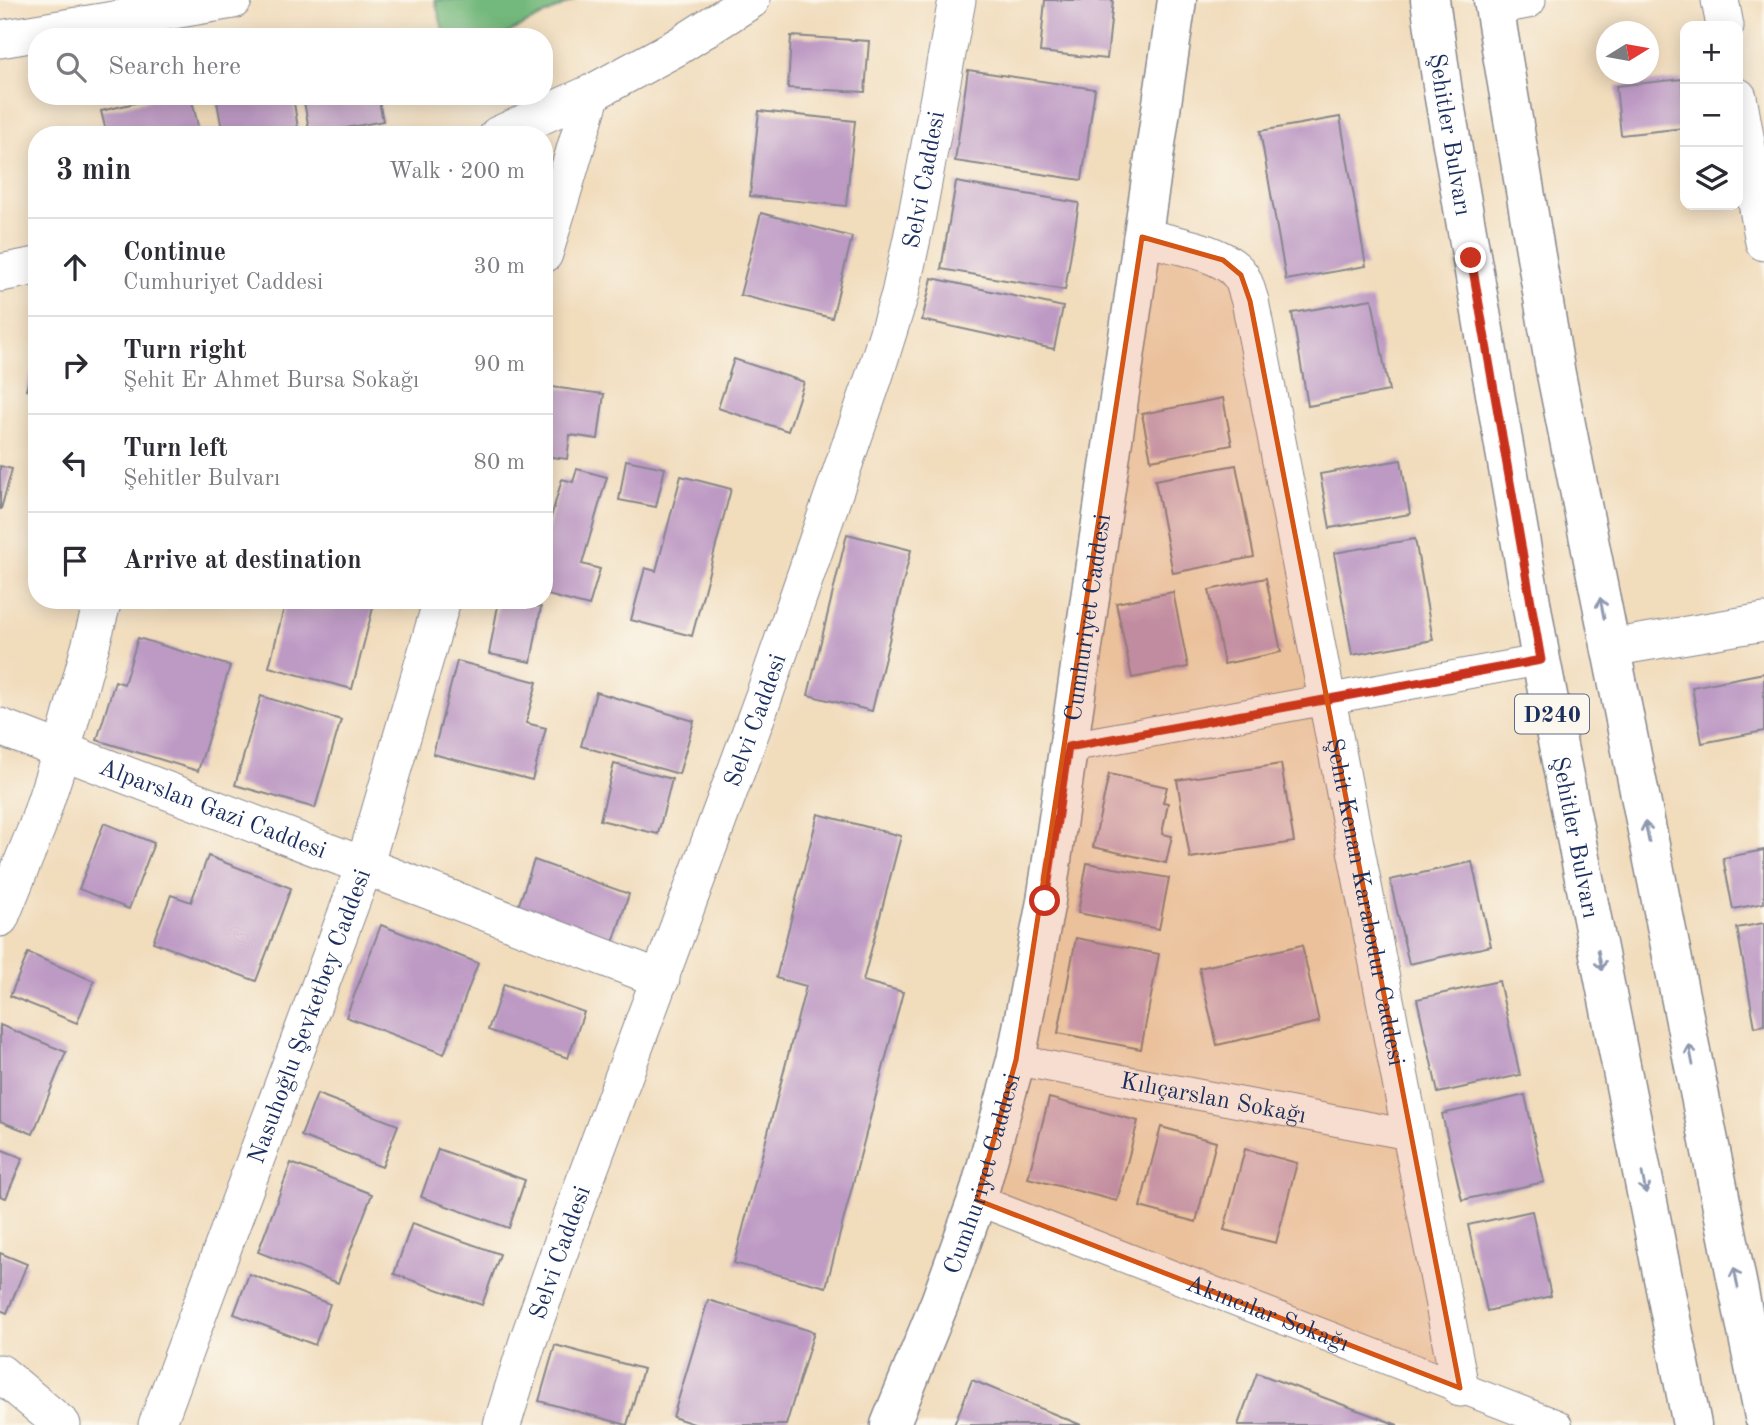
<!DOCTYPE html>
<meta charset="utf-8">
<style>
:root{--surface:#fff;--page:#f2f2f3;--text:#2b2b33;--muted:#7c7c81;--line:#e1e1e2}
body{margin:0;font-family:"Old Standard TT",serif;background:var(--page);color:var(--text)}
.controls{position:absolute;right:21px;top:21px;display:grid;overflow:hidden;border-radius:14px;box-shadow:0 4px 18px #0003}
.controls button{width:63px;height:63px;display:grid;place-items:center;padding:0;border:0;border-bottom:2px solid var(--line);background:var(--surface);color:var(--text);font:35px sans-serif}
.compass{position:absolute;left:1596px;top:21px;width:63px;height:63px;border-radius:50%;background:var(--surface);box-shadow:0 4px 18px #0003;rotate:79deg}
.stop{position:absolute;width:21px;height:21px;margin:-16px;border:5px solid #c8321e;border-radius:50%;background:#fff}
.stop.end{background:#c8321e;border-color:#fff;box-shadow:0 2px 7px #0008}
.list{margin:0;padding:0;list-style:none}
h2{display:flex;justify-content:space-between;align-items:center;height:91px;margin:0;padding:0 28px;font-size:30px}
h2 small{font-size:23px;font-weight:400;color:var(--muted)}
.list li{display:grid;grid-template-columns:46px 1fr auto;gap:21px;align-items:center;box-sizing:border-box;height:98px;padding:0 28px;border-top:2px solid var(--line)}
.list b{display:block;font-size:26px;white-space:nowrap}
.list p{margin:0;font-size:23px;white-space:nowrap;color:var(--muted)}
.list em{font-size:23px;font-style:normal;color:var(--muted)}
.icon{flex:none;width:38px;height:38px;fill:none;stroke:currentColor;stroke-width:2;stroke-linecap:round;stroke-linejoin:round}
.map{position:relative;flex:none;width:1764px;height:1425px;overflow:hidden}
.search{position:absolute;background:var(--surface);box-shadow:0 4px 18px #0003;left:28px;top:28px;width:525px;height:77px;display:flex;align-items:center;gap:18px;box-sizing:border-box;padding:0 24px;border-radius:28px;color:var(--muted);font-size:26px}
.panel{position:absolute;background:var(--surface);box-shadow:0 4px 18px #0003;left:28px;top:126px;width:525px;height:483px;border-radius:28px}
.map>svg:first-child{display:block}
.forest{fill:#73b87b;stroke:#47746c;stroke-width:2}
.building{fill:#bd9ac4}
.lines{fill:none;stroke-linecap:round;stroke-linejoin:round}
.minor-casing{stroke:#86868d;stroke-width:32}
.tertiary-casing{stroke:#86868d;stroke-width:39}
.secondary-casing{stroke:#86868d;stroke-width:41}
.primary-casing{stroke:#86868d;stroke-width:41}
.minor{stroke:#fff;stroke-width:30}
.tertiary{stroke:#fff;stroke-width:37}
.secondary{stroke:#fff;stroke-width:38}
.primary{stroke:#fff;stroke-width:38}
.oneway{stroke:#8d97ae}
.route{stroke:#c8321e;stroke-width:9}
.marked{fill:#d45514;fill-opacity:0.2;stroke:#d45514;stroke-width:5;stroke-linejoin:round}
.labels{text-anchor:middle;stroke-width:5;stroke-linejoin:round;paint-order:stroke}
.shield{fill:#fbf7ec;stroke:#5e6b89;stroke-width:2}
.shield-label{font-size:23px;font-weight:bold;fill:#1b2f5e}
.street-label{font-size:24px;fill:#1b2f5e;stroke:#fbf7ec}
</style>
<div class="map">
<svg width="1764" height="1425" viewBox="0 0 1764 1425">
<rect width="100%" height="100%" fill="#fbf7ec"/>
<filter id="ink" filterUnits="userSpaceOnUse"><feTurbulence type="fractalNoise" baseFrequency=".0143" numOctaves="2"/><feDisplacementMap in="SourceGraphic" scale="14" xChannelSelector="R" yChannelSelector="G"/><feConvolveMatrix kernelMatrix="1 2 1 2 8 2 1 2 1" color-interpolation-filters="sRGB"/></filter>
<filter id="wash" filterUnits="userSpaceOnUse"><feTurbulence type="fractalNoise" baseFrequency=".00686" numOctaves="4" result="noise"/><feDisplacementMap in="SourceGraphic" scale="28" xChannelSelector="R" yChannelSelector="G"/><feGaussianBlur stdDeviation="1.57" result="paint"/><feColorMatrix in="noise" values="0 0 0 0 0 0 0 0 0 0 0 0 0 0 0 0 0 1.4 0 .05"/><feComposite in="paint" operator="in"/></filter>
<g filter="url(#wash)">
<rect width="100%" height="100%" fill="#f1dcbc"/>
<path class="forest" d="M435 0H574L500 37H445Z"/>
<g id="blocks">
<g class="building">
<path d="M1045 0H1113L1107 59 1040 52Z"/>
<path d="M791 36 869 41 865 92 788 88Z"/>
<path d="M968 70 1095 89 1082 180 955 161Z"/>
<path d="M1682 79 1685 128 1621 135 1616 86Z"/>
<path d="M165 96H191L200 135H107L101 111Z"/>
<path d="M216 96H293L299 135H223Z"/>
<path d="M303 96H378L383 121 310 135Z"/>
<path d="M759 111 855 121 846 206 750 196Z"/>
<path d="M1340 117 1366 266 1286 280 1260 131Z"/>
<path d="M956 182 1079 203 1065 290 941 269Z"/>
<path d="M761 213 852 237 832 318 740 295Z"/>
<path d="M932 278 1063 307 1054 349 922 320Z"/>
<path d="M1372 299 1389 391 1308 406 1292 313Z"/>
<path d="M36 356H37V393L26 390Z"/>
<path d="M734 359 804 382 788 431 718 408Z"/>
<path d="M544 386 604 394 598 439 570 435 567 459 544 456Z"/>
<path d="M1223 398 1232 445 1151 460 1142 414Z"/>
<path d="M626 460 665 468 656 507 619 500Z"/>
<path d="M1401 460 1410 514 1330 528 1320 474Z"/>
<path d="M1236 465 1254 557 1173 573 1155 480Z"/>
<path d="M0 466 12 469 1 509H0Z"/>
<path d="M577 469 607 477 582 564 600 569 589 606 544 594V542L562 479 573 482Z"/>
<path d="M681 476 731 489 692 636 631 620 645 568 656 571Z"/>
<path d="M847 534 911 550 872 711 808 695Z"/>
<path d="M1415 539 1433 640 1352 655 1334 553Z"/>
<path d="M1266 578 1281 652 1224 664 1209 590Z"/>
<path d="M1173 592 1188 667 1132 678 1116 603Z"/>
<path d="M286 600H361L374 604 352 689 269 667Z"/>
<path d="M499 600 541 607 531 662 489 654Z"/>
<path d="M138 638 230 666 198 771 97 740 115 681 124 684Z"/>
<path d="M457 661 537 682 526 723 546 728 532 780 433 754Z"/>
<path d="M1764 673V731L1702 743 1692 687Z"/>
<path d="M596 692 694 721 679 774 581 746Z"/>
<path d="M261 696 341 720 315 808 235 785Z"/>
<path d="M614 764 672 779 658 834 600 820Z"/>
<path d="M1281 764 1294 842 1190 858 1177 780Z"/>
<path d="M1109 774 1167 787 1163 802 1168 803 1162 834 1172 836 1166 863 1093 847Z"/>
<path d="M818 814 901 836 863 981 903 992 826 1287 734 1263 806 986 776 978Z"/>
<path d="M104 823 154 843 129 909 79 889Z"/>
<path d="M1764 850V903L1733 909 1723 858Z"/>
<path d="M208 856 291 888 256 981 153 942 171 895 191 902Z"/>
<path d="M534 860 629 894 613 943 517 910Z"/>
<path d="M1472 862 1491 946 1409 964 1390 880Z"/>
<path d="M1087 863 1169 878 1159 929 1078 913Z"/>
<path d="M1764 923V1025L1755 1027 1737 928Z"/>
<path d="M381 925 478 963 444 1054 346 1017Z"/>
<path d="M1076 938 1159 954 1141 1049 1058 1033Z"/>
<path d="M1302 945 1319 1022 1217 1045 1199 968Z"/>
<path d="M28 953 94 981 77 1023 10 996Z"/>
<path d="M1499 981 1520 1075 1438 1093 1417 999Z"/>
<path d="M504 984 584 1012 568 1058 488 1030Z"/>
<path d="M0 1025 66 1052 33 1134 0 1121Z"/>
<path d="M317 1094 398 1125 382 1167 301 1136Z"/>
<path d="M1525 1095 1544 1182 1462 1200 1442 1114Z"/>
<path d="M1049 1098 1138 1121 1117 1201 1028 1178Z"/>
<path d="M1161 1127 1216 1142 1196 1222 1140 1207Z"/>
<path d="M0 1149 23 1158 6 1198 0 1196Z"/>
<path d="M438 1149 525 1180 509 1228 421 1197Z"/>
<path d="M1245 1149 1297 1163 1276 1243 1224 1230Z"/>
<path d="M291 1163 372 1194 338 1283 258 1252Z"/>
<path d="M1532 1211 1551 1296 1487 1311 1468 1225Z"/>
<path d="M412 1223 500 1254 482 1305 394 1274Z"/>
<path d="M0 1253 27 1264 7 1313 0 1310Z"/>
<path d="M249 1274 330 1304 315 1345 234 1314Z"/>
<path d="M708 1300 814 1332 786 1425H697L673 1417Z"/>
<path d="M555 1345 643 1369 627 1425 539 1401Z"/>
<path d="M1257 1373 1398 1425H1238Z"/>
<path d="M972 1380 1081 1425H954Z"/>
</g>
</g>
</g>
<g filter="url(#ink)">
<use href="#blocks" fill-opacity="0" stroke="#86868d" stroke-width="2"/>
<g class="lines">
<g class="minor-casing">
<g id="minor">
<path d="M1068 747 1541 660"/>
<path id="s1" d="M1016 1060 1411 1135"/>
<path id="s2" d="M977 1200 1557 1425"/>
</g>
</g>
<g class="tertiary-casing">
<g id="tertiary">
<path d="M1720 0 1725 26"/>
<path d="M1494 6 1527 0"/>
<path d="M0 39 233 0"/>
<path d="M1738 97 1764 242"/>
<path d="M498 135 592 93 677 47 751 0"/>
<path id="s3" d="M1142 237C1170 244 1223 251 1240 275 1245 281 1247 293 1250 301L1460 1388"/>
<path d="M544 254 592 93"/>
<path d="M0 273 37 266"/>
<path d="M1610 648 1764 622"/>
<path id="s4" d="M0 727 661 979"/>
<path d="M0 918 37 827 62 750 103 600"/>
<path d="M0 1373 62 1425"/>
<path id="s5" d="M157 1425 364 867 442 600"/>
<path id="s6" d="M502 1425 528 1341 572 1216 765 693 874 377 900 294 917 215 957 0"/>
</g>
</g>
<g class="secondary-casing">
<g id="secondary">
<path id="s7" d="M890 1425 940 1302 977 1200 1016 1060 1046 901 1177 0"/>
</g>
</g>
<g class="primary-casing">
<g id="primary">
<path id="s8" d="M1430 0 1443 92 1541 660 1692 1425"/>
<path d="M1493 0 1555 369 1764 1417"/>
</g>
</g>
<use href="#minor" class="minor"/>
<use href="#tertiary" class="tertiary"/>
<use href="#secondary" class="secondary"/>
<use href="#primary" class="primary"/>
</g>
<defs><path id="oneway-shaft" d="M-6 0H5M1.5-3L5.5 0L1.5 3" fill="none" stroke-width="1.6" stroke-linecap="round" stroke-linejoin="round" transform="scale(1.75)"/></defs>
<g class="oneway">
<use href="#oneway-shaft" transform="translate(1602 608) rotate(-101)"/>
<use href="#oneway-shaft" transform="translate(1647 832) rotate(-101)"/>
<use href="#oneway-shaft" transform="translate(1600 960) rotate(79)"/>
<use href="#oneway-shaft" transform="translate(1691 1055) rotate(-101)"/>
<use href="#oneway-shaft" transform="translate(1644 1183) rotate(79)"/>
<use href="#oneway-shaft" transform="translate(1736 1278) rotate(-101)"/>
</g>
</g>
<g class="lines" filter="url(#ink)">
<path class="route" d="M1045 901 1068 747 1541 660 1471 258"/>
</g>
<path class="marked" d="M1142 237 1223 260 1241 275 1250 301 1460 1388 977 1200 1016 1060Z"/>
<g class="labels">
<rect class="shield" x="1515" y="694.5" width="74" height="39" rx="5"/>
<g class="shield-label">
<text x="1552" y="722">D240</text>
</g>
<g class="street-label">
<text dy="8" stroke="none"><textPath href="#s8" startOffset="136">Şehitler Bulvarı</textPath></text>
<text dy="8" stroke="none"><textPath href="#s6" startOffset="1316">Selvi Caddesi</textPath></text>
<text dy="8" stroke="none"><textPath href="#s7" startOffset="835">Cumhuriyet Caddesi</textPath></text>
<text dy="8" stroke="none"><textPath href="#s6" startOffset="749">Selvi Caddesi</textPath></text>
<text dy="8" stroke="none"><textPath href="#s4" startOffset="228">Alparslan Gazi Caddesi</textPath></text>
<text dy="8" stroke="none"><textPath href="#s8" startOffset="850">Şehitler Bulvarı</textPath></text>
<text dy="8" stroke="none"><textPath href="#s3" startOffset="747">Şehit Kenan Karabodur Caddesi</textPath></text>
<text dy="8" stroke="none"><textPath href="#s5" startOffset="436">Nasuhoğlu Şevketbey Caddesi</textPath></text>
<text dy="8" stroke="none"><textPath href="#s1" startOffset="201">Kılıçarslan Sokağı</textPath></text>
<text dy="8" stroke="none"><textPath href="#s7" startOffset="268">Cumhuriyet Caddesi</textPath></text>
<text dy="8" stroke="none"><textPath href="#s6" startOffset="182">Selvi Caddesi</textPath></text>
<text dy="8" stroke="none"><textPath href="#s2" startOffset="312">Akıncılar Sokağı</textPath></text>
</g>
</g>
</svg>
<div class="controls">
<button>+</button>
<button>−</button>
<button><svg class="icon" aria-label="layers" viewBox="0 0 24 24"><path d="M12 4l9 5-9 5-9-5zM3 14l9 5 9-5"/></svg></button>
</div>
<svg class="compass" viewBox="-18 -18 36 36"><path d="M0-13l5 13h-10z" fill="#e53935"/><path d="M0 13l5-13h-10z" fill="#7c7c81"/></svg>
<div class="stop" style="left:1045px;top:901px"></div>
<div class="stop end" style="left:1471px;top:258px"></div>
<div class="search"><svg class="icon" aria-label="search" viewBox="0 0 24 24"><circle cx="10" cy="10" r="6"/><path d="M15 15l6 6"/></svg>Search here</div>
<section class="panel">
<h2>3 min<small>Walk · 200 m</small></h2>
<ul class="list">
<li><svg class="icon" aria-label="ahead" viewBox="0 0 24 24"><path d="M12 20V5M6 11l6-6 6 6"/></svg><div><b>Continue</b><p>Cumhuriyet Caddesi</p></div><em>30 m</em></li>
<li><svg class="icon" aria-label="right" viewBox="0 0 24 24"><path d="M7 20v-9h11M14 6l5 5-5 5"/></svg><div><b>Turn right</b><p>Şehit Er Ahmet Bursa Sokağı</p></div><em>90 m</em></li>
<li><svg class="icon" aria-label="left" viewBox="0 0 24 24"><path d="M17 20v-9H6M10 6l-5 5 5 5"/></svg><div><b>Turn left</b><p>Şehitler Bulvarı</p></div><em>80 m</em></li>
<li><svg class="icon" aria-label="arrive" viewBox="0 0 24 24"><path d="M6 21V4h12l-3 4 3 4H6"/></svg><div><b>Arrive at destination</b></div></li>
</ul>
</section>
</div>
